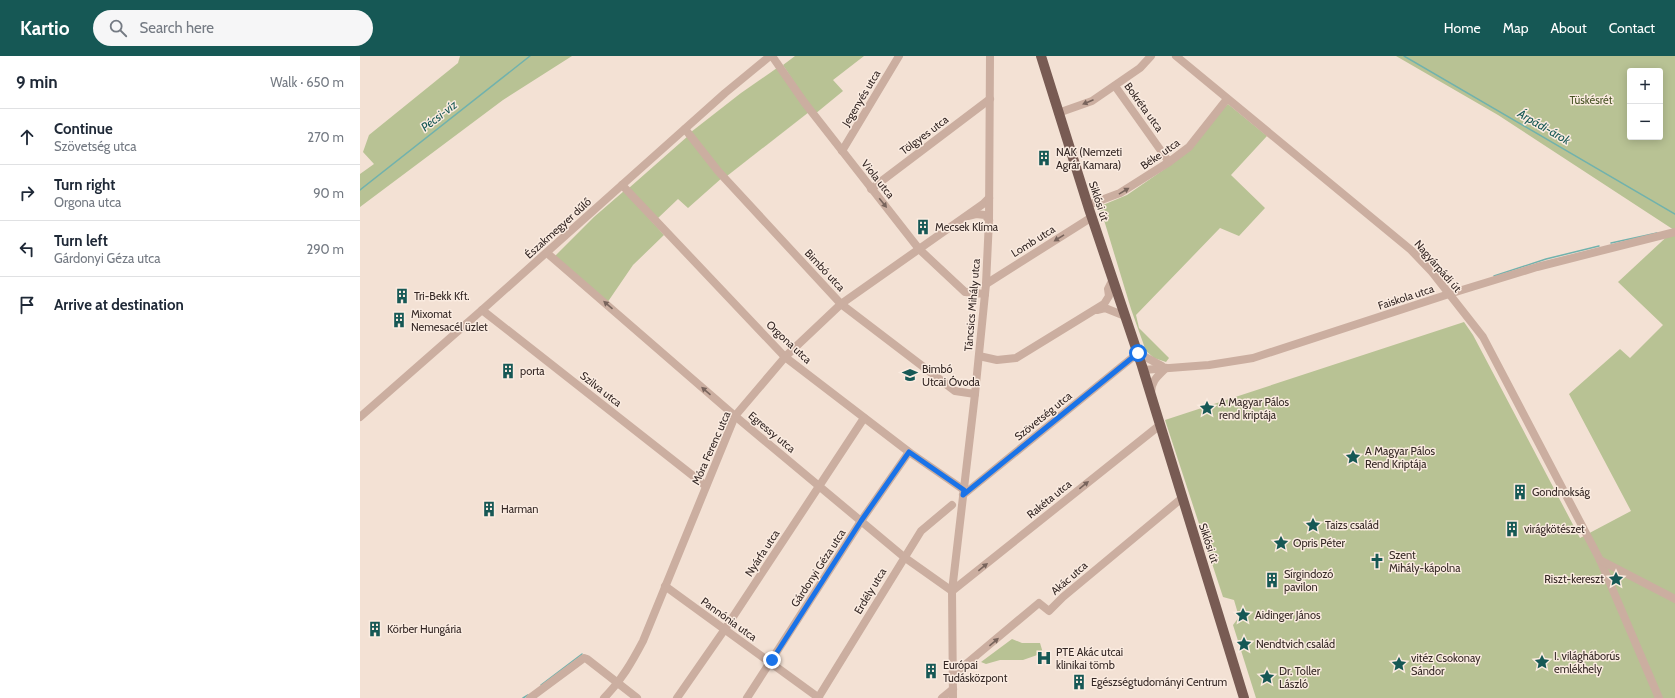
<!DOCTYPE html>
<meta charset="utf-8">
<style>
:root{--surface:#fff;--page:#f6f6f7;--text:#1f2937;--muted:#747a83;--line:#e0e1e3;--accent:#165855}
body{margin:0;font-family:Cabin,sans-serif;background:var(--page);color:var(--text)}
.controls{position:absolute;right:12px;top:12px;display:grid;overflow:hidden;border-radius:4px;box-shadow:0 2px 10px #0003}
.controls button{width:36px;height:36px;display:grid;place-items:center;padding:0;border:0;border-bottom:1px solid var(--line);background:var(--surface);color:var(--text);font:20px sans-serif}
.stop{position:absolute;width:12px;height:12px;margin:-9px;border:3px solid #1a73e8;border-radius:50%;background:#fff}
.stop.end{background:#1a73e8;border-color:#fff;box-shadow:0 1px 4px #0008}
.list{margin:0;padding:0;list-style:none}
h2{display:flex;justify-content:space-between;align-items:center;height:52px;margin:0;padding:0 16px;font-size:17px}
h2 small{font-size:13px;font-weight:400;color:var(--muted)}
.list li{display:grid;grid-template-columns:26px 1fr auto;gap:12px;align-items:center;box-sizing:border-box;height:56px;padding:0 16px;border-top:1px solid var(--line)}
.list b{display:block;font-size:15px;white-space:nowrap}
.list p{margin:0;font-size:13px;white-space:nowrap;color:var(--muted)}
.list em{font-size:13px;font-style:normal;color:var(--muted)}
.icon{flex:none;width:22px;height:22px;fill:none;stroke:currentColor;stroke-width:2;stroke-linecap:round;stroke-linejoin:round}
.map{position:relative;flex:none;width:1315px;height:642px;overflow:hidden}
header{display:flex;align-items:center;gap:24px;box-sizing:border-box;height:56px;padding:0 20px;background:var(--accent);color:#fff}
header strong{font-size:19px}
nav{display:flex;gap:22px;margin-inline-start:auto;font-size:14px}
.search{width:280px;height:36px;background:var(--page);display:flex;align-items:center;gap:10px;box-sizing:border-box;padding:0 14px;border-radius:22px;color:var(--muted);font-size:15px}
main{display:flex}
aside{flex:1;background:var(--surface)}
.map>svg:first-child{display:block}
.green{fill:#b8c294;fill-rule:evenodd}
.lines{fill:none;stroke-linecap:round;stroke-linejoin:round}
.stream{stroke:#71b2ad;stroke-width:1.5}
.minor{stroke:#cbaea0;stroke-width:8}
.major{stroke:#785b53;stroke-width:10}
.oneway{fill:#78645c}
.route{stroke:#1a73e8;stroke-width:5}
.labels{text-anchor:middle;stroke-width:3;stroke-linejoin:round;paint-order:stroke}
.street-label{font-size:11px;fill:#342724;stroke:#faebe0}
.park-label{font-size:11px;fill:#495426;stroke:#faebe0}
.poi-label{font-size:11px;fill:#342724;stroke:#faebe0;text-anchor:start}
.water-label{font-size:12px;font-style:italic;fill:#165855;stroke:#faebe0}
</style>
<header>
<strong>Kartio</strong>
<div class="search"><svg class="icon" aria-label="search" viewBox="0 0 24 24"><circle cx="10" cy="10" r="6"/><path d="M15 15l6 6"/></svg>Search here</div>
<nav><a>Home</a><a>Map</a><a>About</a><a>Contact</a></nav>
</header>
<main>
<aside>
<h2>9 min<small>Walk · 650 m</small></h2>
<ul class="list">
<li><svg class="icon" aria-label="ahead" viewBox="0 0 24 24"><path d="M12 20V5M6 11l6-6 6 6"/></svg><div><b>Continue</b><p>Szövetség utca</p></div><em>270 m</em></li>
<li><svg class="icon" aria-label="right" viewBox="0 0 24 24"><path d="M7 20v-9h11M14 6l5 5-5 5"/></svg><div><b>Turn right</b><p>Orgona utca</p></div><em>90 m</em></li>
<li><svg class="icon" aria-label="left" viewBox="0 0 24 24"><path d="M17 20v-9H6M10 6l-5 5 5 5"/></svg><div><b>Turn left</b><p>Gárdonyi Géza utca</p></div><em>290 m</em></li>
<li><svg class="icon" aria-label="arrive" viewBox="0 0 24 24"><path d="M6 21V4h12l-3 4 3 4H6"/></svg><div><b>Arrive at destination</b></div></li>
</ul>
</aside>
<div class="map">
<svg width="1315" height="642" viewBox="0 0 1315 642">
<rect width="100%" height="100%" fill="#f3e1d4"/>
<g class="green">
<path d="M100 0H212L143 44 0 151V118L14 108 3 96 9 79 98 7Z"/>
<path d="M435 0H504L473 24 483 35 455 58 423 9Z"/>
<path d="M1036 0H1315V642H896L873 569 879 561 874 544 863 541 805 364 1104 266 1113 279 1220 482 1271 455 1209 338 1260 293 1270 302 1303 269 1258 226 1314 174 1138 59ZM1270 15H1300V81H1270Z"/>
<path d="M417 12 449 56 367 120 359 113 331 76 381 37Z"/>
<path d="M868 48 907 80 871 119 905 152 879 180 860 172 776 259 779 272 809 302 806 306 794 302 786 295 771 253 744 164 738 151 767 139 809 110Z"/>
<path d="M328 80 363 121 328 152 318 143 297 163 269 132Z"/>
<path d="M264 135 304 179 273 209 247 247 195 200 234 161Z"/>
<path d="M652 583 662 587H680L683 597 663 604H640L626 608 621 606Z"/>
</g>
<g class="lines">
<g class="stream">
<path d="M1044 0 1315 158"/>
<path d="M0 134 170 0"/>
<path d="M1251 187 1297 177"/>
<path d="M1134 220 1186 203 1239 190"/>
<path d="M181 629 222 598"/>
<path d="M163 642 168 639"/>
</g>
<g class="minor">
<path d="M412 0 444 46 559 193 605 236 625 238"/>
<path d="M816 0 1051 194 1072 216 1123 281 1240 504 1299 642"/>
<path d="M755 30 809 106"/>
<path d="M698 57 732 45 780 12 791 0"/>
<path d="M325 73 358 115 481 248 595 335 615 338"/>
<path d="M482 95 539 0"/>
<path d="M262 129 425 301 549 396 604 434"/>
<path d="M511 133 630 43"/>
<path d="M728 149 760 137 809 106 829 91 867 43"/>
<path d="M608 160 616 158 625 159 629 164"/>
<path d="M187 197 375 360 544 501 592 535 800 369"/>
<path d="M626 228 732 161"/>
<path d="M122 254 346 430"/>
<path d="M737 254 745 252 765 260"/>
<path d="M619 300 637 304 656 302 744 248 749 240 748 233 753 223"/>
<path d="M783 314 849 309 893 302 1089 238 1177 211 1315 176"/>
<path d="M791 337C791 325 798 320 806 312"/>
<path d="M0 361 122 254 365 37 410 0"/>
<path d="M603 439 778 297 802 310"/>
<path d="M1240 504 1315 543"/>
<path d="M305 530 459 642"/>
<path d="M593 619 679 547 689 555 703 541 822 442"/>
<path d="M170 642 224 602 227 603 277 642"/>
<path d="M244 642C261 625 272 606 283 585L375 360 426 300 481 248 623 148 629 142"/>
<path d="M317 642 365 573 504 362"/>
<path d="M387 642 501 465 549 396"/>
<path d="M458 642 561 475 592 449"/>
<path d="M582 642 593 633"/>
<path d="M593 642 592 535 615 338 626 228 629 164 630 0"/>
</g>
<path class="major" d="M681 0 729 153 782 310 884 642"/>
</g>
<defs><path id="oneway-solid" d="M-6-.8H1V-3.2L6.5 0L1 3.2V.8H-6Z"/></defs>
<g class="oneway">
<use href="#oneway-solid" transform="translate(728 46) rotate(157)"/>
<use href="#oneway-solid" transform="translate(764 135) rotate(-31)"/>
<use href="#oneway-solid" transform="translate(523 147) rotate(51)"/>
<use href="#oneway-solid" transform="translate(699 182) rotate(148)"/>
<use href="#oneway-solid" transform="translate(248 249) rotate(-139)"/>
<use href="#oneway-solid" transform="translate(346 335) rotate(-139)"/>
<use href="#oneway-solid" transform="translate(724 429) rotate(-39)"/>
<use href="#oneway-solid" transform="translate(623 511) rotate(-39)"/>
<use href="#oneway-solid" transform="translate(634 586) rotate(-40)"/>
</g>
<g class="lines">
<path class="route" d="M412 604 501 465 549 396 604 434 603 439 778 297"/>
</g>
<defs>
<g id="building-bare" transform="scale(1.2)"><path d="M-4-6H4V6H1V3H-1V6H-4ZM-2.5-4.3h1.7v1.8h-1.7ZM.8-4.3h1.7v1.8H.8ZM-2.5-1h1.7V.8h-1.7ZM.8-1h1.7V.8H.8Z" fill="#165855" stroke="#faebe0" stroke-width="2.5" paint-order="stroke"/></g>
<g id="school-bare" transform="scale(1.2)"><path d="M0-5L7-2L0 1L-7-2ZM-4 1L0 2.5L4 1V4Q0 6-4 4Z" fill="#165855" stroke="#faebe0" stroke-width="2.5" paint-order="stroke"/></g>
<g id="sight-bare" transform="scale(1.2)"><path d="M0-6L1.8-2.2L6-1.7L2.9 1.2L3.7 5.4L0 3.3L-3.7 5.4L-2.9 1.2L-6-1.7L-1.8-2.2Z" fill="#165855" stroke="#faebe0" stroke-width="2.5" paint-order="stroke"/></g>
<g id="church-bare" transform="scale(1.2)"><path d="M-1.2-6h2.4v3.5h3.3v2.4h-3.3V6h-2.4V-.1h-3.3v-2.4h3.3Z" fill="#165855" stroke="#faebe0" stroke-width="2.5" paint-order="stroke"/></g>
<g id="hospital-bare" transform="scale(1.2)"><path d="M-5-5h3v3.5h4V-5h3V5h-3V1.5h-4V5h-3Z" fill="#165855" stroke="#faebe0" stroke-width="2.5" paint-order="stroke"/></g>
</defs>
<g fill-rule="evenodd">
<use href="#building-bare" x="684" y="102"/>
<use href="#building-bare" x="563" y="171"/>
<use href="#building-bare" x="42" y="240"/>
<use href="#building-bare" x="39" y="264"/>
<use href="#building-bare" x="148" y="315"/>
<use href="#school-bare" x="550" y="319"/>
<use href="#sight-bare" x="847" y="352"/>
<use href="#sight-bare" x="993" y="401"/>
<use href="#building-bare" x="1160" y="436"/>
<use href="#building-bare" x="129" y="453"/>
<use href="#sight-bare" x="953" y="469"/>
<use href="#building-bare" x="1152" y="473"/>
<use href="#sight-bare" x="921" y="487"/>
<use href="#church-bare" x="1017" y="505"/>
<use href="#sight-bare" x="1256" y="523"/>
<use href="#building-bare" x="912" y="524"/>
<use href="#sight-bare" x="883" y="559"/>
<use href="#building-bare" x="15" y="573"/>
<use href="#sight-bare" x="884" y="588"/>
<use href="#hospital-bare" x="684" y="602"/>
<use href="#sight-bare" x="1182" y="606"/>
<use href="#sight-bare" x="1039" y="608"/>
<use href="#building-bare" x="571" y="615"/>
<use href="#sight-bare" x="907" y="621"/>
<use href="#building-bare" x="719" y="626"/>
</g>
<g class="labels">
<g class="street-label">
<text transform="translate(501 42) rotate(-59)" y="4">Jegenyés utca</text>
<text transform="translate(784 51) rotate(54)" y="4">Bokréta utca</text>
<text transform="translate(564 79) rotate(-37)" y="4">Tölgyes utca</text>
<text transform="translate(800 98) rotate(-35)" y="4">Béke utca</text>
<text transform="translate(518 123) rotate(52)" y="4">Viola utca</text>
<text transform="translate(739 145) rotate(72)" y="4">Siklósi út</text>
<text transform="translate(198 172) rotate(-42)" y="4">Északmegyer dűlő</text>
<text transform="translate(673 185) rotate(-32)" y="4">Lomb utca</text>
<text transform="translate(1078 210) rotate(49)" y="4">Nagyárpádi út</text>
<text transform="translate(465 214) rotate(47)" y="4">Bimbó utca</text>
<text transform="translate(1046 241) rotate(-18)" y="4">Faiskola utca</text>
<text transform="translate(612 249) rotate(-85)" y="4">Táncsics Mihály utca</text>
<text transform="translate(429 286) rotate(43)" y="4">Orgona utca</text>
<text transform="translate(241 333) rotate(38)" y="4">Szilva utca</text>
<text transform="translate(683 360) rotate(-39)" y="4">Szövetség utca</text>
<text transform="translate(412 376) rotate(40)" y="4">Egressy utca</text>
<text transform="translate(351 392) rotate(-66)" y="4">Móra Ferenc utca</text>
<text transform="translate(689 443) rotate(-39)" y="4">Rakéta utca</text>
<text transform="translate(849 487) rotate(72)" y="4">Siklósi út</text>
<text transform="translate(402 497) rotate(-57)" y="4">Nyárfa utca</text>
<text transform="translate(458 512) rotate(-57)" y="4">Gárdonyi Géza utca</text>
<text transform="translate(709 522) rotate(-41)" y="4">Akác utca</text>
<text transform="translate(510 535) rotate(-59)" y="4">Erdély utca</text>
<text transform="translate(369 563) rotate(36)" y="4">Pannónia utca</text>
</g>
<g class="park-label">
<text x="1231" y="48">Tüskésrét</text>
</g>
<g class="poi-label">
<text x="696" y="100">NAK (Nemzeti<tspan x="696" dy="13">Agrár Kamara)</tspan></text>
<text x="575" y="175">Mecsek Klíma</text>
<text x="54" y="244">Tri-Bekk Kft.</text>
<text x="51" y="262">Mixomat<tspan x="51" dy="13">Nemesacél üzlet</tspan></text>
<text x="562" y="317">Bimbó<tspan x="562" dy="13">Utcai Óvoda</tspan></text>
<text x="160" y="319">porta</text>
<text x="859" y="350">A Magyar Pálos<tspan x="859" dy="13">rend kriptája</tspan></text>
<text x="1005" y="399">A Magyar Pálos<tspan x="1005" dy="13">Rend Kriptája</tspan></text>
<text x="1172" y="440">Gondnokság</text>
<text x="141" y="457">Harman</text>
<text x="965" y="473">Taizs család</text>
<text x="1164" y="477">virágkötészet</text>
<text x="933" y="491">Opris Péter</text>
<text x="1029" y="503">Szent<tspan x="1029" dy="13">Mihály-kápolna</tspan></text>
<text x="924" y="522">Sírgindozó<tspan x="924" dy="13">pavilon</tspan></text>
<text x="1244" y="527" text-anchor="end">Riszt-kereszt</text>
<text x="895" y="563">Aidinger János</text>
<text x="27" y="577">Körber Hungária</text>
<text x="896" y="592">Nendtvich család</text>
<text x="696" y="600">PTE Akác utcai<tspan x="696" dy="13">klinikai tömb</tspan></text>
<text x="1194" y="604">I. világháborús<tspan x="1194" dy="13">emlékhely</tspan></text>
<text x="1051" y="606">vitéz Csokonay<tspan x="1051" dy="13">Sándor</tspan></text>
<text x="583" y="613">Európai<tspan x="583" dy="13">Tudásközpont</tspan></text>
<text x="919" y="619">Dr. Toller<tspan x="919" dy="13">László</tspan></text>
<text x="731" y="630">Egészségtudományi Centrum</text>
</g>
<g class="water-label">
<text transform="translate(79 60) rotate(-38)" y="4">Pécsi-víz</text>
<text transform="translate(1184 71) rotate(30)" y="4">Árpádi-árok</text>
</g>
</g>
</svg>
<div class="controls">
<button>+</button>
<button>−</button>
</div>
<div class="stop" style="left:778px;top:297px"></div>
<div class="stop end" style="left:412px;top:604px"></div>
</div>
</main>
